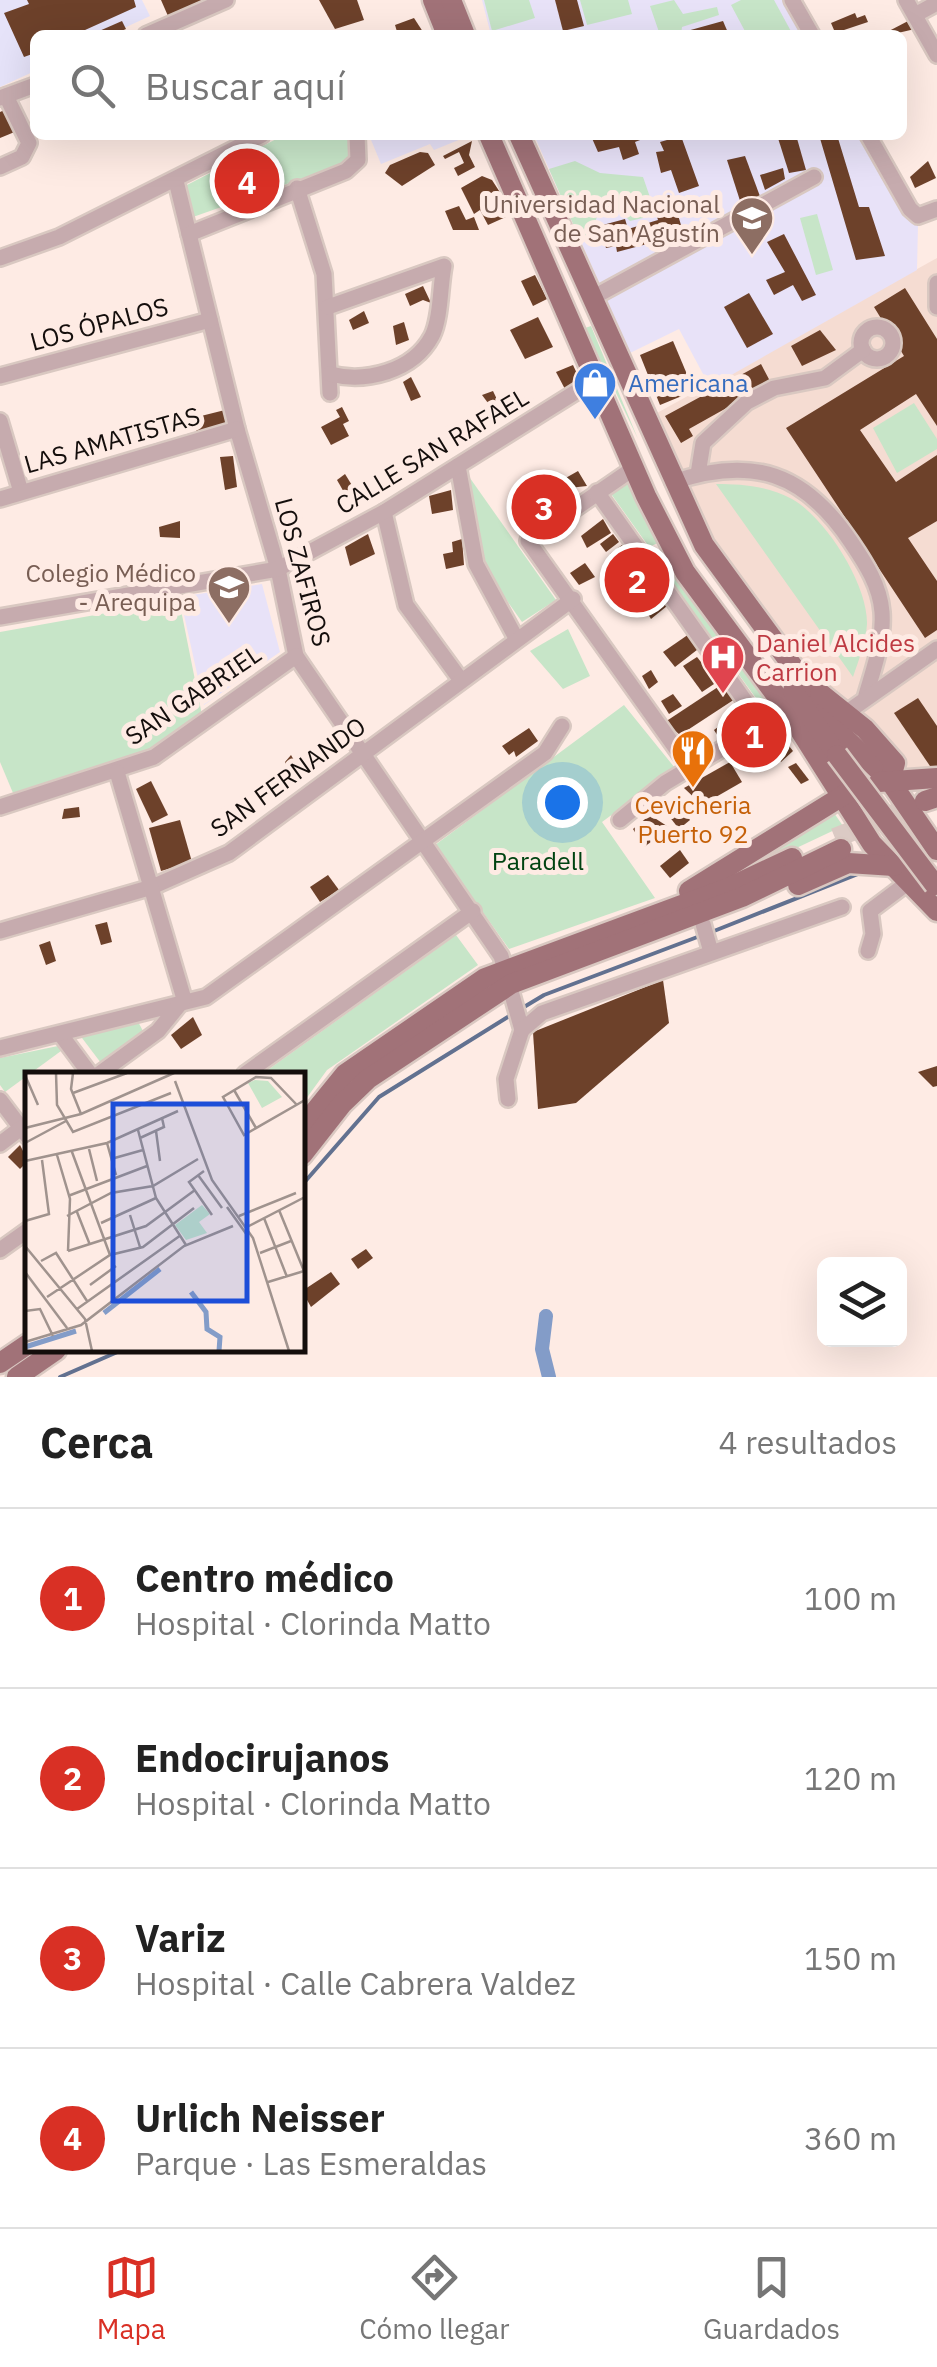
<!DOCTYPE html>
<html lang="es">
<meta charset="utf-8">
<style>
:root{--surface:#fff;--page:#f6f6f6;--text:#222;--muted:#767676;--line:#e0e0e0;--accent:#d93025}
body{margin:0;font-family:"IBM Plex Sans",sans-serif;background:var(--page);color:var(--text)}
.controls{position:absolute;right:30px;bottom:30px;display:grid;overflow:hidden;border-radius:15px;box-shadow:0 10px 40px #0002}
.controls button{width:90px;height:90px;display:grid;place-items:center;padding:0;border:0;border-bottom:2px solid var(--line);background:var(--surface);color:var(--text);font:50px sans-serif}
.you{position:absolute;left:562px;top:802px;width:35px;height:35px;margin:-25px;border:8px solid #fff;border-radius:50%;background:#1a73e8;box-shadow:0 0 0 15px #1a73e833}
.badge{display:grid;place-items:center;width:65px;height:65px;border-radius:50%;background:var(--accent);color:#fff;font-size:32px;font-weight:700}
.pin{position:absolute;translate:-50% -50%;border:5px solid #fff;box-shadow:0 2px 10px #0006}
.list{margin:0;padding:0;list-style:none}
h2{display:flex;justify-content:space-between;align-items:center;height:130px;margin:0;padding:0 40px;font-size:42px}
h2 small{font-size:32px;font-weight:400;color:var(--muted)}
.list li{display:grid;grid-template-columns:65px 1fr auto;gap:30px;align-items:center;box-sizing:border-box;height:180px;padding:0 40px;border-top:2px solid var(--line)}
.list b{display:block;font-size:38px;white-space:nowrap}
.list p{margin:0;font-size:32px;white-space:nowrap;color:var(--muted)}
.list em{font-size:32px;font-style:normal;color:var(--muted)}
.icon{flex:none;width:55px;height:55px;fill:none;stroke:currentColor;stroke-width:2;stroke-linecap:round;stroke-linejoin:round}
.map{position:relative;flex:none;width:937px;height:1377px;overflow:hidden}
.search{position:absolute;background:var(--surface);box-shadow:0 10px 40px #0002;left:30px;right:30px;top:30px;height:110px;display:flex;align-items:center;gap:25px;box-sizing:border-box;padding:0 35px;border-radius:15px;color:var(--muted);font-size:38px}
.sheet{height:850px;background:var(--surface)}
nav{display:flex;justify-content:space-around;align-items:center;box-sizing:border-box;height:140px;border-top:2px solid var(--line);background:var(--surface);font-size:28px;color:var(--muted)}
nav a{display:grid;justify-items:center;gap:5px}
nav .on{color:var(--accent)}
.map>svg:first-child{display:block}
.commercial{fill:#e6e3f9}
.built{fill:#f5dcd2}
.education{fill:#e8e2f8}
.green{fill:#c7e5c8}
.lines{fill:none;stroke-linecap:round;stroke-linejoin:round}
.stream{stroke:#627190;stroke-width:4}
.canal{stroke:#839cc8;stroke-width:14}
.building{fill:#6d412a}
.major-tunnel{stroke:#dbcac4;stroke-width:20;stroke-dasharray:20 10;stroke-linecap:butt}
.minor-casing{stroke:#d9c8c1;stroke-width:20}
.major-casing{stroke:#d9c8c1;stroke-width:25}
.minor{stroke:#c6abae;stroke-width:15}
.major{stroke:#a17278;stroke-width:20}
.major-bridge-casing{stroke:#d9c8c1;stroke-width:25;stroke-linecap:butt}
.major-bridge{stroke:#a17278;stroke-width:20}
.labels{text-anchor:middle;stroke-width:10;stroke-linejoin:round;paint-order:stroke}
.education-label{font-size:25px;fill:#785e54;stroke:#feebe4;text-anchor:end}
.street-label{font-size:25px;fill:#140e0c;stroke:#feebe4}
.shop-label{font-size:25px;fill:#366cbe;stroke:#feebe4;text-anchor:start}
.health-label{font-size:25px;fill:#be3a42;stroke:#feebe4;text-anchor:start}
.food-label{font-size:25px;fill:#c56008;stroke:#feebe4}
.park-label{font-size:25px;fill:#004311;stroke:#feebe4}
.inset-river{fill:none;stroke:#839cc8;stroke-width:5}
.inset-road{fill:none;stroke:#a0938e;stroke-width:2.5}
.view{fill:#1d4ed8;fill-opacity:0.15;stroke:#1d4ed8;stroke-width:5}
.inset-edge{fill:none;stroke:#140e0c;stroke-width:5}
</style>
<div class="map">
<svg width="937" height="1377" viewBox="0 0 937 1377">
<rect width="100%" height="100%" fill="#feebe4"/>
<path class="commercial" d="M0 0H142L150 16 109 35H35V71L0 87Z"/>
<path class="built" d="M937 258V769L933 771 906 769 877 733 799 661 715 547 648 418Z"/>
<g class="education">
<path d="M482 0H789L809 35H491Z"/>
<path d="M369 135H471L434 150 430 144 381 164Z"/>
<path d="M534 135H866L918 225 917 270 710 387 679 329 630 353Z"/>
<path d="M262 584 280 652 204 705 180 597Z"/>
</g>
<g class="green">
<path d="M484 0H529L535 18 492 31Z"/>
<path d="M580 0H628L632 14 587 25Z"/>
<path d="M674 0 683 14 717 7 719 15 682 27 681 35H660L650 6Z"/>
<path d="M741 0H774L793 35H747L731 5Z"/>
<path d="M284 135H349V157L341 165 193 217 185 186Z"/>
<path d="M575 161 600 173 643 177 652 203 641 208 643 218 630 221 621 212 597 217 588 239 581 242 549 169Z"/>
<path d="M817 214 833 270 816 275 800 218Z"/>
<path d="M591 326 638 439 585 328Z"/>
<path d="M914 403 937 439V449L897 473 873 428Z"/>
<path d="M465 471 556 600 522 622 488 574Z"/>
<path d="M628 478 660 542 649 547 609 491Z"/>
<path d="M716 484C742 484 769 486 792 499 826 518 868 585 867 624 866 642 859 659 853 677Z"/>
<path d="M666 555 775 706 766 712 657 562Z"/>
<path d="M179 600 202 715 146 751 13 793 0 762V632Z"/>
<path d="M568 629 590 676 563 689 530 651Z"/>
<path d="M624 705 675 768 602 822 655 898 509 949 435 845Z"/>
<path d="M832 810 843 826 705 891Z"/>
<path d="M456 935 478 965 327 1070 303 1103 302 1074H262Z"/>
<path d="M136 1018 143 1031 101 1063 79 1034Z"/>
<path d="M58 1046 61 1051 5 1092 0 1085V1058Z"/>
</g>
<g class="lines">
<g class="stream">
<path d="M709 933 858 874"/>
<path d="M519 1010 544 995 700 936"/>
<path d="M302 1185 379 1097 511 1015"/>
<path d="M60 1377 122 1350"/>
</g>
<path class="canal" d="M546 1316 542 1349 549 1377"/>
</g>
<g class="building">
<path d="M27 0H134L136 7 74 35H35V53L24 57 4 13 29 4Z"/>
<path d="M161 0H204L168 16Z"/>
<path d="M319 0H357L364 20 335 29Z"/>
<path d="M555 0H577L584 26 563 31Z"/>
<path d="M855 13 857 18 865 15 868 22 829 35 834 30 831 23Z"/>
<path d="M414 18 425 35H398L395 25Z"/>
<path d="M910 20 915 29 889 35 887 32Z"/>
<path d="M122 21 126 29 112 35H90Z"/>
<path d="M723 21 729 35H688L687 31Z"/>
<path d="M7 109 17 131 0 138V112Z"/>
<path d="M653 135 635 142 639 154 623 160 619 147 598 152 591 136Z"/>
<path d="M777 135H796L806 170 789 173Z"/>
<path d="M819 135H837L859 207H869L885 256 856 260Z"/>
<path d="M681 136 699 186 679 193 671 170 661 173 656 152 664 151 660 142Z"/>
<path d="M472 141 469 155 475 167 458 176 454 168 464 163 459 152 445 159 443 156Z"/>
<path d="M420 152 428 153 435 165 402 186 385 173 390 165Z"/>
<path d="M745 156 761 199 742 207 727 160Z"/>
<path d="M928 161 936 178 915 188 910 177Z"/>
<path d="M783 168 785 179 765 190 760 175Z"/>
<path d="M482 176 492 180 503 197 508 216 488 225 480 210 474 214 461 188Z"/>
<path d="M674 202 681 225 674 227 677 236 617 252 616 246 606 248 599 226 625 219 628 229 658 220 654 208Z"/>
<path d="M459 206 466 220 474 217 479 230H453L445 211Z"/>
<path d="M784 234 816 295 802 301 793 285 774 295 766 280 785 272 767 242Z"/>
<path d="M535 275 547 299 533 306 521 281Z"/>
<path d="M423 286 431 303 423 300 410 306 405 294Z"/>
<path d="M905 288 937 339V426L916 394 860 430 896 482 937 455V521L908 538 937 581V630L925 638 786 428 904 356 874 307Z"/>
<path d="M749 293 773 334 747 348 724 307Z"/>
<path d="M364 311 369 323 353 330 349 320Z"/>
<path d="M538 317 553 347 525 359 510 330Z"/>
<path d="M404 322 409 340 396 345 393 326Z"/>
<path d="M820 330 836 350 802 366 791 346Z"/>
<path d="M673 341 694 391 660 405 640 355Z"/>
<path d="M761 364 771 383 689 429 693 436 681 443 665 416Z"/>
<path d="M573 365 580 380 566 391 556 372Z"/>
<path d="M411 377 421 397 411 401 403 382Z"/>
<path d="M493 391 503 412 485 423 479 412 488 403 482 395Z"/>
<path d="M342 407 349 421 343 424 349 436 331 445 321 427 340 417 336 410Z"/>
<path d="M229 409 230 422 197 434 193 418Z"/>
<path d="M233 456 237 487 225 490 220 457Z"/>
<path d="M578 471 587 486 569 488 574 495 558 505 548 488Z"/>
<path d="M345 474 358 495 349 501 337 480Z"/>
<path d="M451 490 453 510 432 514 429 496Z"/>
<path d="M531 503 540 518 529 522 522 509Z"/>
<path d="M603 519 611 533 587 548 581 536Z"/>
<path d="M180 521V538L160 537 159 527Z"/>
<path d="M368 534 375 554 350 566 345 547Z"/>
<path d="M613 534 619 542 606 552 600 544Z"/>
<path d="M462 539 464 565 446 569 443 554 453 552 452 542Z"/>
<path d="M622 545 633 559 619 568 610 554Z"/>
<path d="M634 562 640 571 625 580 619 572Z"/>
<path d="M585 563 595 577 579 585 570 573Z"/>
<path d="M657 595 667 606 651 619 644 607Z"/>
<path d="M692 632 702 646 675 667 663 652Z"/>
<path d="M697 657 717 682 702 692 683 666Z"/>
<path d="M651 670 658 682 649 689 642 676Z"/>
<path d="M724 683 735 699 680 735 665 722Z"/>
<path d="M673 694 682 706 669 714 661 701Z"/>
<path d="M918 698 937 726V766L932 769 894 713Z"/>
<path d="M738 712 747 723 721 741 714 730Z"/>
<path d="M774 727 793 751 781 762 761 737Z"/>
<path d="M529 728 538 741 516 757 514 751 509 755 502 746Z"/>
<path d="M291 755 295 762 300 759 306 765 293 779 285 762Z"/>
<path d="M730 762 742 782 702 805 684 788Z"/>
<path d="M796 763 809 780 801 784 788 767Z"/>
<path d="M151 781 168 815 152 823 136 789Z"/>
<path d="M674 799 690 820 679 829 662 807Z"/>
<path d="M79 807 80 817 62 819 64 809Z"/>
<path d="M650 815 670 828 644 847 633 829Z"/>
<path d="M180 820 192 862 161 871 149 828Z"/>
<path d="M680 850 689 863 670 878 660 866Z"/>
<path d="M328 875 339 890 320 902 310 887Z"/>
<path d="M107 922 112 942 101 945 95 925Z"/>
<path d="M50 941 56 961 46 965 39 945Z"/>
<path d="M663 980 669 1023 576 1103 538 1109 533 1032Z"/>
<path d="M193 1017 202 1035 181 1049 171 1035Z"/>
<path d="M937 1066V1086L933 1087 918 1072Z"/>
<path d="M20 1145 28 1161 20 1169 8 1157Z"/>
<path d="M366 1249 373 1258 358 1269 351 1259Z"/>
<path d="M331 1272 340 1284 311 1307 302 1291Z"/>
</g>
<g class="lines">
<path class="major-tunnel" d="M835 838 923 802"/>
<g class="minor-casing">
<g id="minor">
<path d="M792 0 812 35"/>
<path d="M906 0 937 55"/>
<path d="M915 15 937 3"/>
<path d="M146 35 226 0"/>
<path d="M0 98 35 85"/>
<path d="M868 135 910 209 918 216 937 209"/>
<path d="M0 167 22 157 29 143 6 96"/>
<path d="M176 181 237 429 278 569 296 656 501 956 522 1030 506 1079 508 1099"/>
<path d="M297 188 324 274 330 393"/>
<path d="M189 234 346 171 358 160 357 135"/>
<path d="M0 258 59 237 262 135"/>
<path d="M937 283V307"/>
<path d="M592 298 814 177"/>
<path d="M328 307 444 266C440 286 441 318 432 336 413 372 365 383 330 374"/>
<circle cx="877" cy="343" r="16"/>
<path d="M0 376 210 320"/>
<path d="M0 421 21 492"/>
<path d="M458 466 476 564 516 638"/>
<path d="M634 468 528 541 692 771"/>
<path d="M698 474 703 443 747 402 774 388 825 378 863 350"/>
<path d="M673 482C753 455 805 473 851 542 866 564 880 586 882 612 884 641 874 667 866 695"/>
<path d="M597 492 762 725"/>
<path d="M0 499 237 429"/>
<path d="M384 512 406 605 460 679"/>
<path d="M0 617 278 569 384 512 595 380"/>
<path d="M846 713 937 649"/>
<path d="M0 807 154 757 296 656"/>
<path d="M620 820 665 783 787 710"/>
<path d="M703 924 711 952"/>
<path d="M0 931 152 887 229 853 573 599"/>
<path d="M868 951 873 934 870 911 910 881"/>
<path d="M522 1030 542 1013 842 907"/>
<path d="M61 1035 90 1074"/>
<path d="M0 1048 206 997 545 753 562 726"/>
<path d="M99 1074 158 1031 184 999 117 772"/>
<path d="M245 1074 473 911"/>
<path d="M0 1100 28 1137"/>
<path d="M0 1144 21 1128"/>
<path d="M0 1250 28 1230"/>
</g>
</g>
<g class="major-casing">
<g id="major">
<path d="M433 0 447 35"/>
<path d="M451 0 465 35"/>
<path d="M489 135 646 496 685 572 787 710 872 844 937 911"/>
<path d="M519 135 704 545 846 739 890 781 937 850"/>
<path d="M793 691 837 755"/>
<path d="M820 693 865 729 895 763 890 781"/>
<path d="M879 782 937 778"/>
<path d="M925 801 937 797"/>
<path d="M798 885 848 863 894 866"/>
<path d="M689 891 852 790"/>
<path d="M302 1127 345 1074 485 978 730 887 792 858"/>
<path d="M302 1155 342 1104 368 1079 511 984 742 897 841 849"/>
<path d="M0 1363 28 1344"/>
<path d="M17 1377 56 1350"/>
</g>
</g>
<use href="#minor" class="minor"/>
<use href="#major" class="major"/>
<g class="major-bridge-casing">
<path id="major-bridge" d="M837 755 935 885"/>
</g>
<use href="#major-bridge" class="major-bridge"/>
</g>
<defs>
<g id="university-pin" transform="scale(2.25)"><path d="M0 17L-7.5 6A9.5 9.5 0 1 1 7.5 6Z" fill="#8d6e63" stroke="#feebe4"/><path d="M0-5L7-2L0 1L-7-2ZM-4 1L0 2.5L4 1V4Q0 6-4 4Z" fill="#fff"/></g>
<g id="shop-pin" transform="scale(2.25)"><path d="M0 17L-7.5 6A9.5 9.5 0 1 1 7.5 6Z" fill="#3f7fe0" stroke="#feebe4"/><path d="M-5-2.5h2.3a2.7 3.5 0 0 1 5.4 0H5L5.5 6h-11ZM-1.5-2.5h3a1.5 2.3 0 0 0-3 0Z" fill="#fff"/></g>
<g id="school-pin" transform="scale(2.25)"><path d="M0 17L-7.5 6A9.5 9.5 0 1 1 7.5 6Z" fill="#8d6e63" stroke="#feebe4"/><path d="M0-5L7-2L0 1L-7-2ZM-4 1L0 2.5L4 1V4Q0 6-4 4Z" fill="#fff"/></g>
<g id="hospital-pin" transform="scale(2.25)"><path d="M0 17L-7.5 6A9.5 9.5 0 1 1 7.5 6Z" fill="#e0444e" stroke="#feebe4"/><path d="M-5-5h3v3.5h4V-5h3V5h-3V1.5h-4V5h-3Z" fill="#fff"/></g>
<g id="restaurant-pin" transform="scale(2.25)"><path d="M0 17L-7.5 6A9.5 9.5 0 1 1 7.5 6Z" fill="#e8710a" stroke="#feebe4"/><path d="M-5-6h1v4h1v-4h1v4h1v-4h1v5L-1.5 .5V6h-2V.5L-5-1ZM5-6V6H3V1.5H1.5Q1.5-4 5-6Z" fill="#fff"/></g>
</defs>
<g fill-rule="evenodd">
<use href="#university-pin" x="752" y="218"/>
<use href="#shop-pin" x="595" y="383"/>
<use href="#school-pin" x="229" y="587"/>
<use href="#hospital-pin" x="723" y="657"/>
<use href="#restaurant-pin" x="693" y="751"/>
</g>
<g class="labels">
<g class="education-label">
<text x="720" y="213">Universidad Nacional<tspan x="720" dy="29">de San Agustín</tspan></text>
<text x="196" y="582">Colegio Médico<tspan x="196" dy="29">- Arequipa</tspan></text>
</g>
<g class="street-label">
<text transform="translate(99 324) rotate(-15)" y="9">LOS ÓPALOS</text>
<text transform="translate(112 440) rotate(-16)" y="9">LAS AMATISTAS</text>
<text transform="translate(432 451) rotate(-31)" y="9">CALLE SAN RAFAEL</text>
<text transform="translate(303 572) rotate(75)" y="9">LOS ZAFIROS</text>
<text transform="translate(193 695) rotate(-34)" y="9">SAN GABRIEL</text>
<text transform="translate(288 777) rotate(-36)" y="9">SAN FERNANDO</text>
</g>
<g class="shop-label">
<text x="628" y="392">Americana</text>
</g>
<g class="health-label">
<text x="756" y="652">Daniel Alcides<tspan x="756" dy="29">Carrion</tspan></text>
</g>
<g class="food-label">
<text x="693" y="814">Cevicheria<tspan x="693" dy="29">Puerto 92</tspan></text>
</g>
<g class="park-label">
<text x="538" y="870">Paradell</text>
</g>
</g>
<g transform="translate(25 1072)">
<rect width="280" height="280" fill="#feebe4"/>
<path d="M230 8 243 9 257 25 237 36 223 11ZM177 133 185 142 174 150 182 161 161 168 150 153Z" fill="#c7e5c8"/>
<path class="inset-river" d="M166 220 181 240 182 257 195 265 194 279M79 241 135 197M0 275 51 259"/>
<path class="inset-road" d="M31 1 32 33 48 60 146 21M48 1 46 17 56 42M0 3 13 33M150 9 187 108 228 166 264 279M209 18 231 56M48 21 102 1M272 33 246 6 231 5 198 25 219 63 280 28M0 56 56 42 149 1M113 58 131 126 161 173M131 59 135 89M115 66 139 55 137 46M0 71 41 49M82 71 91 103M64 77 72 109M47 80 85 183M32 83 45 127 43 179M86 87 118 78M0 89 82 71 153 39M179 99 164 110 187 143M173 103 197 136M43 124 122 94M202 135 222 163M254 138 279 199M52 140 65 173M105 143 115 175M42 144 86 121 128 114 173 87M214 144 271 121M239 146 262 205M0 149 24 142 17 88M76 151 131 126M220 156 280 125M0 174 60 247 67 279M43 179 121 154 170 118M235 181 266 169M16 189 31 181 62 229M0 200 42 256M243 210 279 199M65 213 91 194M22 225 85 183 118 175 169 136M52 237 156 163M0 239 15 237 28 264M0 270 56 253 159 174 208 154"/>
<path class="view" d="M88 32H222V229H88Z"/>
<rect width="280" height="280" class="inset-edge"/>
</g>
</svg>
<div class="controls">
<button><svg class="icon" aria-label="layers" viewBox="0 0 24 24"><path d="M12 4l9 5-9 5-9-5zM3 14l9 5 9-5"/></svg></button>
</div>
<div class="you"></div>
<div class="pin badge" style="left:754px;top:735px">1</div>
<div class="pin badge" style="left:637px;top:580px">2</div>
<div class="pin badge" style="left:544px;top:507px">3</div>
<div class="pin badge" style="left:247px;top:181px">4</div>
<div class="search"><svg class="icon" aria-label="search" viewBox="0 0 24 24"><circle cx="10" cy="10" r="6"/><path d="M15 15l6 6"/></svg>Buscar aquí</div>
</div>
<section class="sheet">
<h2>Cerca<small>4 resultados</small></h2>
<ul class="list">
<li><span class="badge">1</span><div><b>Centro médico</b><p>Hospital · Clorinda Matto</p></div><em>100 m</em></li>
<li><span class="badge">2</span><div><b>Endocirujanos</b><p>Hospital · Clorinda Matto</p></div><em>120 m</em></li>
<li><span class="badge">3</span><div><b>Variz</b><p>Hospital · Calle Cabrera Valdez</p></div><em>150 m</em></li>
<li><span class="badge">4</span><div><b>Urlich Neisser</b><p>Parque · Las Esmeraldas</p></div><em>360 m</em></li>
</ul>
</section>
<nav>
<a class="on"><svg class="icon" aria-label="map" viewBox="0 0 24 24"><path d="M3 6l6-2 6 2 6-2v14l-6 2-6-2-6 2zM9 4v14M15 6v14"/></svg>Mapa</a>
<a><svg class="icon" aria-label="directions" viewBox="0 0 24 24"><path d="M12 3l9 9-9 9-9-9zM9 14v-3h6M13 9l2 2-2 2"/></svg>Cómo llegar</a>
<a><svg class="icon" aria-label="saved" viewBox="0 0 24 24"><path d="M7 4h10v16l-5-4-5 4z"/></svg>Guardados</a>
</nav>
